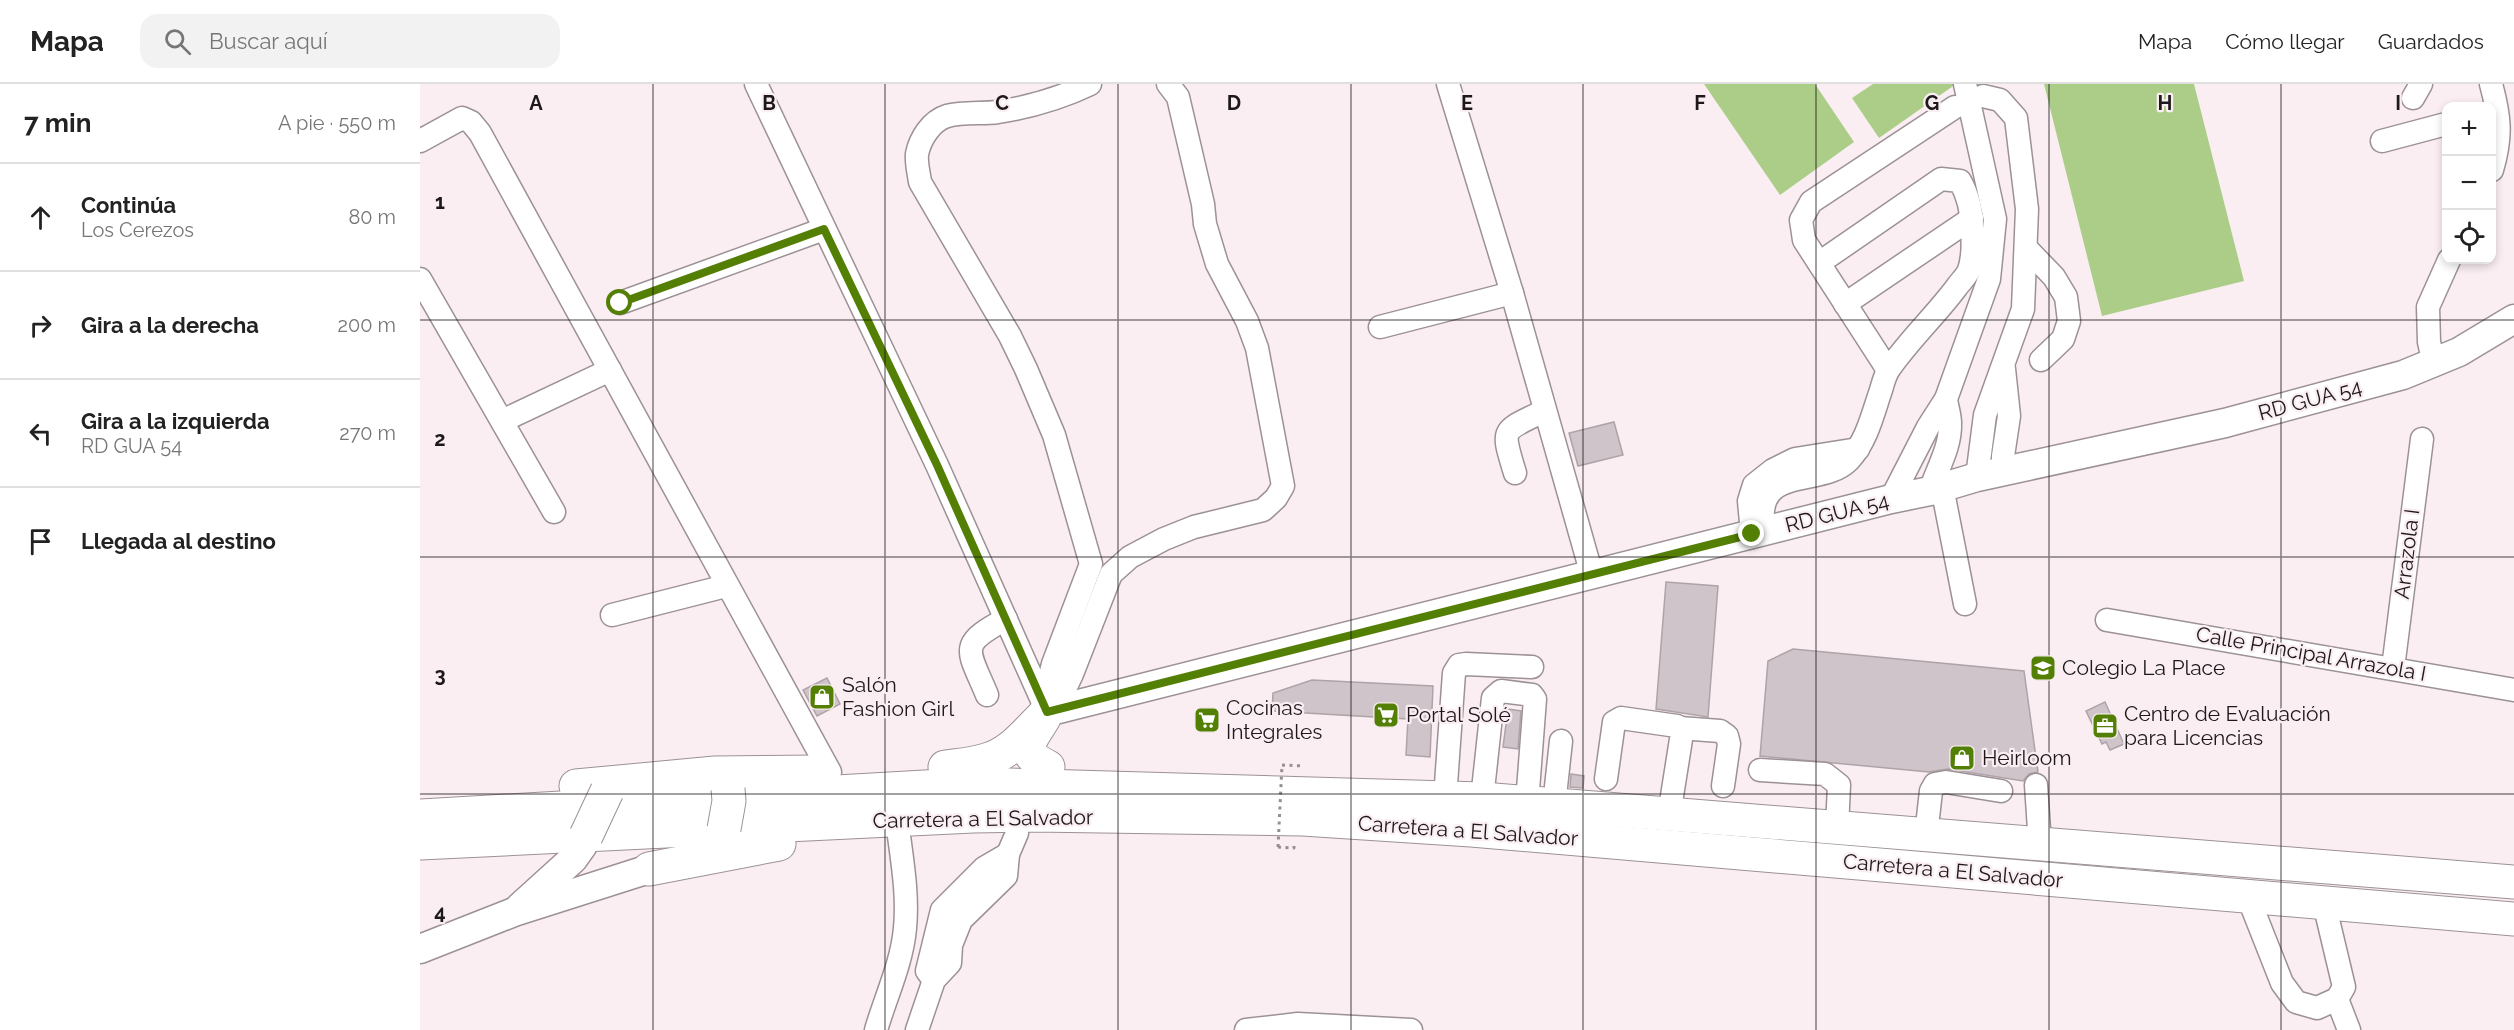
<!DOCTYPE html>
<html lang="es">
<meta charset="utf-8">
<style>
:root{--surface:#fff;--page:#f2f2f2;--text:#222;--muted:#767676;--line:#e0e0e0}
body{margin:0;font-family:Raleway,sans-serif;background:var(--page);color:var(--text)}
.controls{position:absolute;right:18px;top:18px;display:grid;overflow:hidden;border-radius:12px;box-shadow:0 3px 9px #0003}
.controls button{width:54px;height:54px;display:grid;place-items:center;padding:0;border:0;border-bottom:2px solid var(--line);background:var(--surface);color:var(--text);font:30px sans-serif}
.stop{position:absolute;width:18px;height:18px;margin:-14px;border:4px solid #537f04;border-radius:50%;background:#fff}
.stop.end{background:#537f04;border-color:#fff;box-shadow:0 2px 6px #0008}
.list{margin:0;padding:0;list-style:none}
h2{display:flex;justify-content:space-between;align-items:center;height:78px;margin:0;padding:0 24px;font-size:26px}
h2 small{font-size:20px;font-weight:400;color:var(--muted)}
.list li{display:grid;grid-template-columns:39px 1fr auto;gap:18px;align-items:center;box-sizing:border-box;height:108px;padding:0 24px;border-top:2px solid var(--line)}
.list b{display:block;font-size:22px;white-space:nowrap}
.list p{margin:0;font-size:20px;white-space:nowrap;color:var(--muted)}
.list em{font-size:20px;font-style:normal;color:var(--muted)}
.icon{flex:none;width:33px;height:33px;fill:none;stroke:currentColor;stroke-width:2;stroke-linecap:round;stroke-linejoin:round}
.map{position:relative;flex:none;width:2094px;height:946px;overflow:hidden}
header{display:flex;align-items:center;gap:36px;box-sizing:border-box;height:84px;padding:0 30px;background:var(--surface);border-bottom:2px solid var(--line)}
header strong{font-size:28px}
nav{display:flex;gap:33px;margin-inline-start:auto;font-size:21px}
.search{width:420px;height:54px;background:var(--page);display:flex;align-items:center;gap:15px;box-sizing:border-box;padding:0 21px;border-radius:18px;color:var(--muted);font-size:22px}
main{display:flex}
aside{flex:1;background:var(--surface)}
.map>svg:first-child{display:block}
.green{fill:#abcd88}
.building{fill:#cfc4c9;stroke:#aea3a8;stroke-width:1.5}
.lines{fill:none;stroke-linecap:round;stroke-linejoin:round}
.minor-casing{stroke:#9c9195;stroke-width:25}
.major-casing{stroke:#9c9195;stroke-width:31}
.highway-casing{stroke:#9c9195;stroke-width:35}
.path{stroke:#978e92;stroke-width:3;stroke-dasharray:3 4.5;stroke-linecap:butt}
.minor{stroke:#fff;stroke-width:22}
.major{stroke:#fff;stroke-width:28}
.highway{stroke:#fff;stroke-width:33}
.highway-bridge-casing{stroke:#9c9195;stroke-width:35;stroke-linecap:butt}
.path-bridge{stroke:#978e92;stroke-width:3;stroke-dasharray:3 4.5;stroke-linecap:butt}
.highway-bridge{stroke:#fff;stroke-width:33}
.route{stroke:#537f04;stroke-width:8}
.grid{fill:none;stroke:#1d191a;stroke-width:1.5;stroke-opacity:0.55}
.labels{text-anchor:middle;stroke-width:4.5;stroke-linejoin:round;paint-order:stroke}
.street-label{font-size:21px;fill:#1d191a;stroke:#faeef3}
.poi-label{font-size:21px;fill:#1d191a;stroke:#faeef3;text-anchor:start}
.grid-label{font-size:20px;text-anchor:middle;font-weight:bold;fill:#1d191a;stroke:#faeef3;stroke-width:4.5;stroke-linejoin:round;paint-order:stroke}
</style>
<header>
<strong>Mapa</strong>
<div class="search"><svg class="icon" aria-label="search" viewBox="0 0 24 24"><circle cx="10" cy="10" r="6"/><path d="M15 15l6 6"/></svg>Buscar aquí</div>
<nav><a>Mapa</a><a>Cómo llegar</a><a>Guardados</a></nav>
</header>
<main>
<aside>
<h2>7 min<small>A pie · 550 m</small></h2>
<ul class="list">
<li><svg class="icon" aria-label="ahead" viewBox="0 0 24 24"><path d="M12 20V5M6 11l6-6 6 6"/></svg><div><b>Continúa</b><p>Los Cerezos</p></div><em>80 m</em></li>
<li><svg class="icon" aria-label="right" viewBox="0 0 24 24"><path d="M7 20v-9h11M14 6l5 5-5 5"/></svg><div><b>Gira a la derecha</b></div><em>200 m</em></li>
<li><svg class="icon" aria-label="left" viewBox="0 0 24 24"><path d="M17 20v-9H6M10 6l-5 5 5 5"/></svg><div><b>Gira a la izquierda</b><p>RD GUA 54</p></div><em>270 m</em></li>
<li><svg class="icon" aria-label="arrive" viewBox="0 0 24 24"><path d="M6 21V4h12l-3 4 3 4H6"/></svg><div><b>Llegada al destino</b></div></li>
</ul>
</aside>
<div class="map">
<svg width="2094" height="946" viewBox="0 0 2094 946">
<rect width="100%" height="100%" fill="#faeef3"/>
<g class="green">
<path d="M1284 0H1395L1434 58 1360 111Z"/>
<path d="M1453 0H1536L1459 54 1432 14Z"/>
<path d="M1624 0H1774L1824 197 1682 232Z"/>
</g>
<g class="building">
<path d="M1194 338 1203 371 1158 382 1149 349Z"/>
<path d="M1246 498 1298 502 1288 633 1236 625Z"/>
<path d="M1373 565 1604 587 1618 688 1609 690 1603 697 1528 685 1509 688 1340 672 1348 577Z"/>
<path d="M407 594 420 620 397 632 383 606Z"/>
<path d="M892 596 1013 602 1010 673 986 671 988 635 852 627 853 609Z"/>
<path d="M1685 618 1704 660 1690 666 1686 658 1682 660 1666 627Z"/>
<path d="M1088 625 1101 627 1098 665 1083 663Z"/>
<path d="M1151 690 1164 692 1163 704 1150 703Z"/>
</g>
<g class="lines">
<g class="minor-casing">
<g id="minor">
<path d="M336 0 517 381 625 623"/>
<path d="M1028 0 1092 209 1172 491"/>
<path d="M2071 0C2080 33 2082 52 2072 86"/>
<path d="M1993 14 2001 0"/>
<path d="M0 57 42 34 51 38 60 49 410 688"/>
<path d="M1962 57 2026 40"/>
<path d="M1606 164 1634 193 1646 213 1649 237 1643 255 1621 276"/>
<path d="M0 195 134 428"/>
<path d="M200 219 404 145"/>
<path d="M1425 220 1552 134"/>
<path d="M960 243 1092 209"/>
<path d="M2014 280 2009 258 2008 223 2029 176"/>
<path d="M1468 286 1384 156 1381 136 1391 118 1535 23"/>
<path d="M82 337 190 286"/>
<path d="M1583 387V372L1589 332 1584 285"/>
<path d="M1095 389C1081 343 1081 348 1124 327"/>
<path d="M1557 393 1565 331 1603 225 1607 125 1596 34 1580 16 1563 12"/>
<path d="M1522 403 1545 520"/>
<path d="M1510 407C1517 385 1531 363 1530 339 1530 331 1527 323 1526 315"/>
<path d="M1471 415 1508 343 1526 315 1569 195 1575 135 1545 0"/>
<path d="M1344 447C1332 378 1401 405 1429 376 1447 357 1453 329 1461 306 1463 299 1465 291 1469 285 1489 256 1515 232 1536 204 1540 198 1547 192 1549 186 1553 174 1553 157 1552 145 1552 127 1549 113 1540 97L1521 95 1399 179"/>
<path d="M1332 449 1329 417 1334 401 1353 386 1375 375 1438 365"/>
<path d="M192 531 306 502"/>
<path d="M1687 536 2094 606"/>
<path d="M1973 584 2002 355"/>
<path d="M567 611C548 565 537 561 586 535"/>
<path d="M627 628 628 600 633 580 671 480 634 351 606 285 590 252 500 98C499 90 496 79 497 70 500 55 511 37 527 32 543 28 562 30 578 28 609 23 641 14 670 0"/>
<path d="M627 628 644 607 652 590 691 490 710 473 744 455 774 443 843 426 856 414 863 402 837 264 827 237 797 180 785 140 783 120 758 13 748 0"/>
<path d="M1260 644 1300 647 1307 652 1309 660 1303 702"/>
<path d="M1340 686 1405 690 1419 701 1417 744"/>
<path d="M1186 695 1194 638 1201 634 1257 642 1262 649 1249 731"/>
<path d="M1616 701 1620 760"/>
<path d="M1025 714 1034 589 1039 581 1046 580 1112 583"/>
<path d="M1062 715 1073 614 1081 607 1112 611 1115 615 1107 719"/>
<path d="M1134 721 1141 657"/>
<path d="M1506 751 1511 707 1515 700 1526 698 1581 707"/>
<path d="M1828 813 1862 899 1876 918 1897 924 1917 915 1924 903 1904 819"/>
<path d="M514 896 507 887 522 826 564 784 588 770"/>
<path d="M1917 915 1929 946"/>
<path d="M456 946C466 912 482 879 485 844 488 813 483 782 479 752"/>
<path d="M497 946 514 896 530 879 531 861 541 836 586 792 588 770 597 749"/>
<path d="M826 946 878 940 991 946"/>
</g>
</g>
<g class="major-casing">
<g id="major">
<path d="M627 628 1471 415 1510 407 1557 393 1805 339 1983 291 2039 268 2094 235"/>
<path d="M100 823 153 775 163 761"/>
<path d="M0 865 94 828 229 785"/>
</g>
</g>
<g class="highway-casing">
<g id="highway">
<path d="M624 634C609 659 597 667 628 683"/>
<path d="M525 683C540 681 558 680 572 674 594 666 611 643 627 628"/>
<path d="M156 702 295 689 401 688"/>
<path d="M0 732 557 700 1062 715 2094 798"/>
<path d="M0 759 553 732 614 731 883 735 1051 746 2094 835"/>
<path d="M229 785 359 760"/>
</g>
</g>
<g class="path">
<path d="M862 681 883 682"/>
<path d="M858 763 874 764V761"/>
</g>
<use href="#minor" class="minor"/>
<use href="#major" class="major"/>
<use href="#highway" class="highway"/>
<g class="highway-bridge-casing">
<g id="highway-bridge">
<path d="M304 745 309 717 308 705"/>
<path d="M166 752 187 707"/>
</g>
</g>
<path class="path-bridge" d="M858 763 862 681"/>
<use href="#highway-bridge" class="highway-bridge"/>
</g>
<g class="lines">
<path class="route" d="M200 219 404 145 517 381 627 628 1332 450"/>
</g>
<path class="grid" d="M233 0V946M465 0V946M698 0V946M931 0V946M1163 0V946M1396 0V946M1629 0V946M1861 0V946M0 236H2094M0 473H2094M0 710H2094"/>
<defs>
<g id="school-square" transform="scale(1.35)"><rect x="-9" y="-9" width="18" height="18" rx="4" fill="#537f04" stroke="#faeef3"/><path d="M0-5L7-2L0 1L-7-2ZM-4 1L0 2.5L4 1V4Q0 6-4 4Z" fill="#fff"/></g>
<g id="shop-square" transform="scale(1.35)"><rect x="-9" y="-9" width="18" height="18" rx="4" fill="#537f04" stroke="#faeef3"/><path d="M-5-2.5h2.3a2.7 3.5 0 0 1 5.4 0H5L5.5 6h-11ZM-1.5-2.5h3a1.5 2.3 0 0 0-3 0Z" fill="#fff"/></g>
<g id="supermarket-square" transform="scale(1.35)"><rect x="-9" y="-9" width="18" height="18" rx="4" fill="#537f04" stroke="#faeef3"/><path d="M-6-5.5h2.5l.6 2H6L4.5 2H-2.5L-4.4-4H-6ZM-1.5 3.2a1.3 1.3 0 1 0 .1 0ZM3 3.2a1.3 1.3 0 1 0 .1 0Z" fill="#fff"/></g>
<g id="office-square" transform="scale(1.35)"><rect x="-9" y="-9" width="18" height="18" rx="4" fill="#537f04" stroke="#faeef3"/><path d="M-6-3h4V-5.5h4V-3h4V5H-6ZM-1-4.5V-3h2v-1.5ZM-6 0V1H6V0Z" fill="#fff"/></g>
</defs>
<g fill-rule="evenodd">
<use href="#school-square" x="1623" y="584"/>
<use href="#shop-square" x="402" y="613"/>
<use href="#supermarket-square" x="966" y="631"/>
<use href="#supermarket-square" x="787" y="636"/>
<use href="#office-square" x="1685" y="642"/>
<use href="#shop-square" x="1542" y="674"/>
</g>
<g class="labels">
<g class="street-label">
<text transform="translate(1890 316) rotate(-15)" y="7">RD GUA 54</text>
<text transform="translate(1417 429) rotate(-14)" y="7">RD GUA 54</text>
<text transform="translate(1987 470) rotate(-83)" y="7">Arrazola I</text>
<text transform="translate(1891 570) rotate(10)" y="7">Calle Principal Arrazola I</text>
<text transform="translate(563 735) rotate(-1)" y="7">Carretera a El Salvador</text>
<text transform="translate(1048 747) rotate(4)" y="7">Carretera a El Salvador</text>
<text transform="translate(1533 787) rotate(5)" y="7">Carretera a El Salvador</text>
</g>
<g class="poi-label">
<text x="1642" y="591">Colegio La Place</text>
<text x="422" y="608">Salón<tspan x="422" dy="24">Fashion Girl</tspan></text>
<text x="806" y="631">Cocinas<tspan x="806" dy="24">Integrales</tspan></text>
<text x="1704" y="637">Centro de Evaluación<tspan x="1704" dy="24">para Licencias</tspan></text>
<text x="986" y="638">Portal Solé</text>
<text x="1562" y="681">Heirloom</text>
</g>
</g>
<g class="grid-label">
<text x="116" y="26">A</text>
<text x="349" y="26">B</text>
<text x="582" y="26">C</text>
<text x="814" y="26">D</text>
<text x="1047" y="26">E</text>
<text x="1280" y="26">F</text>
<text x="1512" y="26">G</text>
<text x="1745" y="26">H</text>
<text x="1978" y="26">I</text>
<text x="20" y="125">1</text>
<text x="20" y="362">2</text>
<text x="20" y="598">3</text>
<text x="20" y="835">4</text>
</g>
</svg>
<div class="controls">
<button>+</button>
<button>−</button>
<button><svg class="icon" aria-label="locate" viewBox="0 0 24 24"><circle cx="12" cy="12" r="6"/><path d="M12 2v4M12 18v4M2 12h4M18 12h4"/></svg></button>
</div>
<div class="stop" style="left:200px;top:219px"></div>
<div class="stop end" style="left:1332px;top:450px"></div>
</div>
</main>
